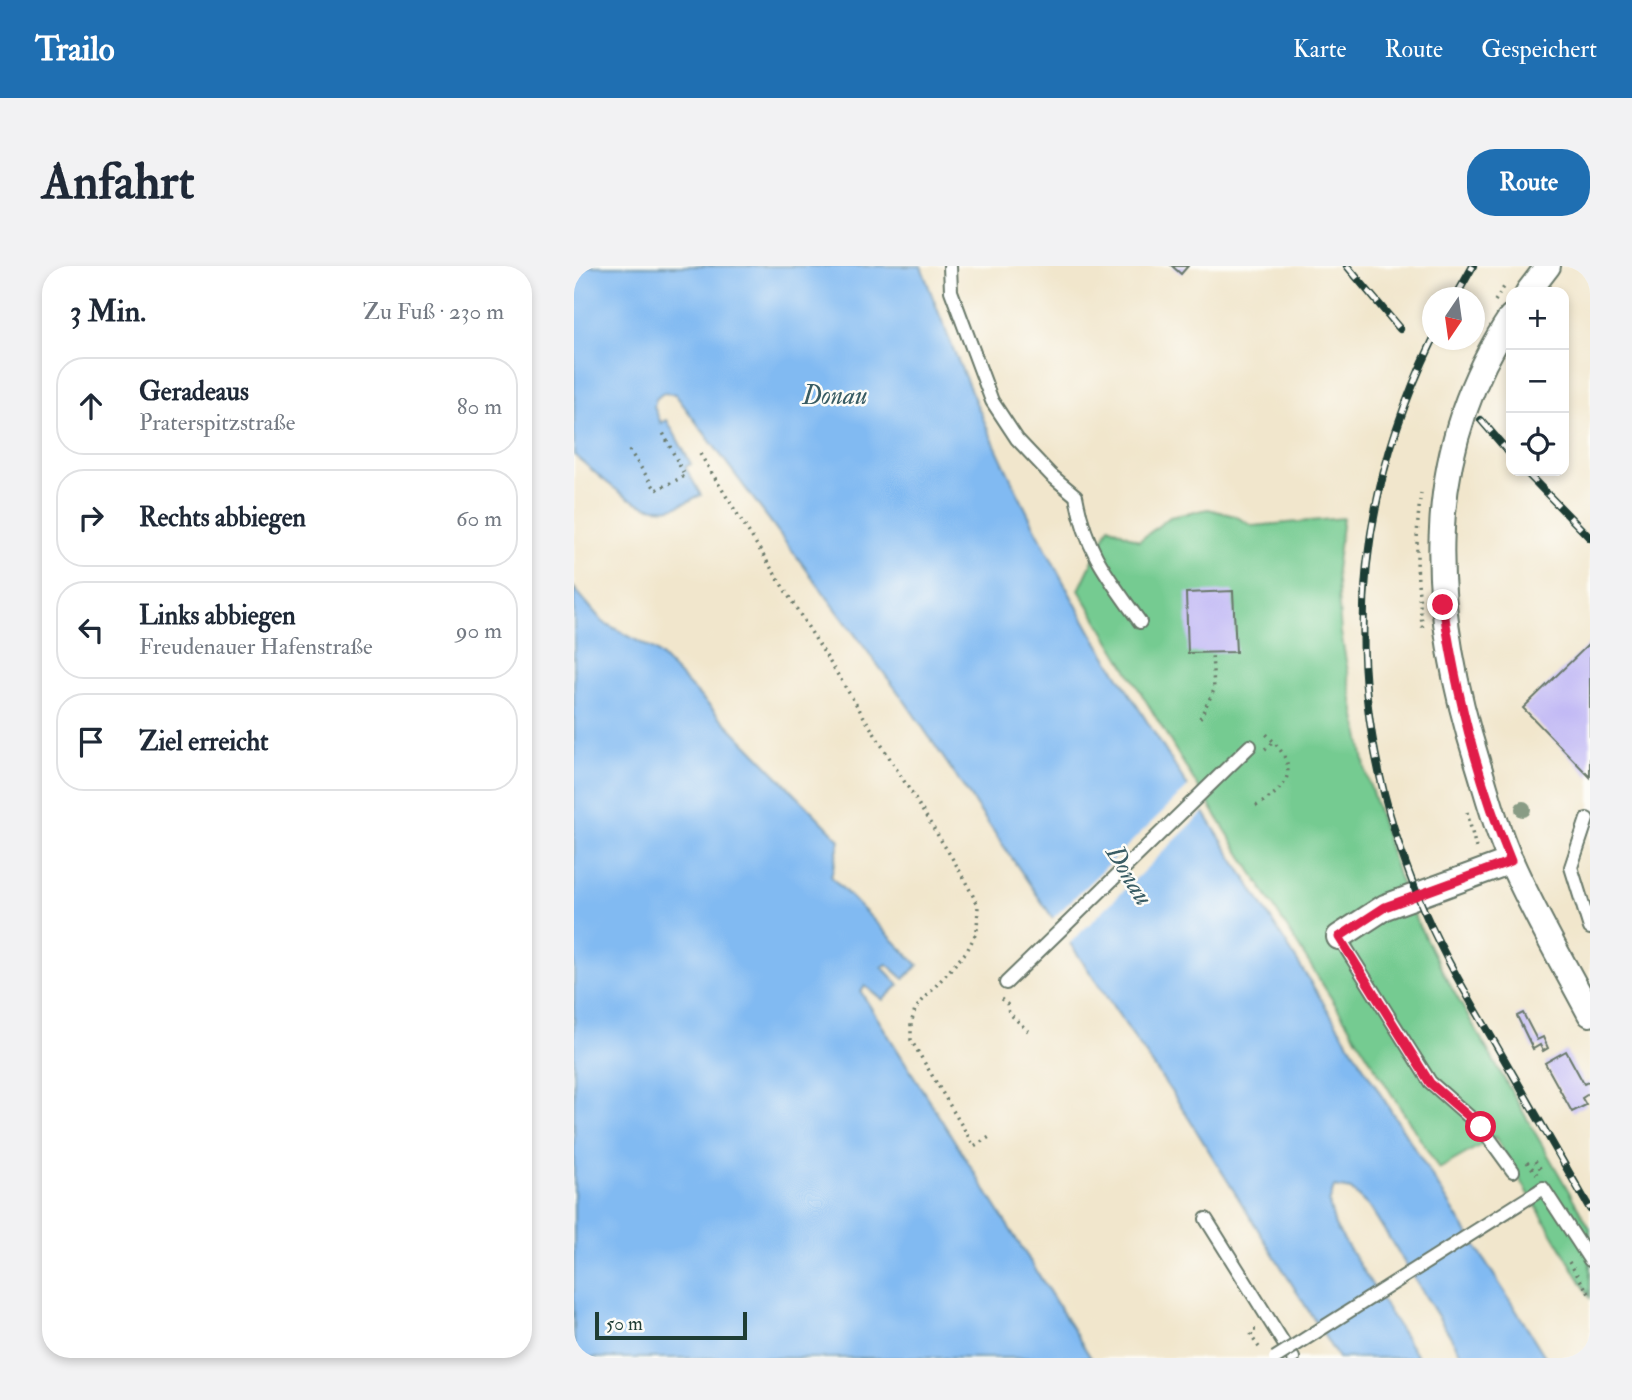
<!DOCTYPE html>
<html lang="de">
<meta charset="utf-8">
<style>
:root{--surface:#fff;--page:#f2f2f3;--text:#1f2937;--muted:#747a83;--line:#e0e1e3;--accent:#1f6fb2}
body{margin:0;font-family:"IM FELL Double Pica",serif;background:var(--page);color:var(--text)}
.controls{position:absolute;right:21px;top:21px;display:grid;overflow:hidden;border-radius:14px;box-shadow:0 4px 10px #0003}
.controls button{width:63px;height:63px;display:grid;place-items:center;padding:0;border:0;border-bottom:2px solid var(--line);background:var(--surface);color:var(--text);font:35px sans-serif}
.compass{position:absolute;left:848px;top:21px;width:63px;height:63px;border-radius:50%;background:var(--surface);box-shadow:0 4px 10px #0003;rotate:193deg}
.scale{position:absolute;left:21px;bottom:18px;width:152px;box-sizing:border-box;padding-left:7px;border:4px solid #1f3d34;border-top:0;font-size:19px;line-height:24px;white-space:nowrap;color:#1f3d34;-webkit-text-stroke:5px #fdfcf7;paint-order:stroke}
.stop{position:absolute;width:21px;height:21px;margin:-16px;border:5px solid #e11d48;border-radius:50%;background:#fff}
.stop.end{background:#e11d48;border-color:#fff;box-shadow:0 2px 7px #0008}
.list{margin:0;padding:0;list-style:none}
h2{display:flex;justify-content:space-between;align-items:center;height:91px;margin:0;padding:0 28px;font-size:30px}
h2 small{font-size:23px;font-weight:400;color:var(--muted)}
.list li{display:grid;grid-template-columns:46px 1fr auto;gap:21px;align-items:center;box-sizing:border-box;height:98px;margin:0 14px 14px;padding:0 14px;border:2px solid var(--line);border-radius:28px}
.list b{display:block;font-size:26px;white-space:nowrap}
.list p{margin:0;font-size:23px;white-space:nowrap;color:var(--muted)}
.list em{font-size:23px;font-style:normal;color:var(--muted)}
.icon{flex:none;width:38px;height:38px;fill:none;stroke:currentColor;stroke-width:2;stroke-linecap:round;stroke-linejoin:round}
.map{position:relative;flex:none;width:1016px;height:1092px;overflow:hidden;border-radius:28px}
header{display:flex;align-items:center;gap:42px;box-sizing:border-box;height:98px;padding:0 35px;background:var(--accent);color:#fff}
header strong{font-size:33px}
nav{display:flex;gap:38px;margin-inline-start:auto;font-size:24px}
.intro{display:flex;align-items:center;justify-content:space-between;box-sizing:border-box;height:168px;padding:0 42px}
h1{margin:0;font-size:49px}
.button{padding:18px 32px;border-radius:28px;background:var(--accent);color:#fff;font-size:24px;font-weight:700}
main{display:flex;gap:42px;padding:0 42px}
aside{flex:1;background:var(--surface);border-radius:28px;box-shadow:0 4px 10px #0003}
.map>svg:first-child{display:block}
.green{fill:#74cb91;stroke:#4a8462;stroke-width:2}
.water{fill:#81baf2;stroke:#507c93;stroke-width:2}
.pier{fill:#f1e6cc}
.building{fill:#c2baf5}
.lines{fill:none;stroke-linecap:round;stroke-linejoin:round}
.service-casing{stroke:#687869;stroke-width:16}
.minor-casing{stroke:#687869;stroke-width:28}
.path{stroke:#687869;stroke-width:3.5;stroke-dasharray:2 5;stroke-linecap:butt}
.service{stroke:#fff;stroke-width:12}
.minor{stroke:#fff;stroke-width:24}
.rail-casing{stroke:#1f3d34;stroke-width:8}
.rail{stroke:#fdfcf7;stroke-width:5;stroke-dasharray:16;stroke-linecap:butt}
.service-bridge-casing{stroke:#687869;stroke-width:16;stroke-linecap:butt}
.service-bridge{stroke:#fff;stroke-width:12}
.tree{fill:#899c85}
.route{stroke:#e11d48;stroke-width:9}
.labels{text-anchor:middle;stroke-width:5;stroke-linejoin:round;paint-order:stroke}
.water-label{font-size:26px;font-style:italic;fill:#385c64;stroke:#fdfcf7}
</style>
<header>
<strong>Trailo</strong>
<nav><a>Karte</a><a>Route</a><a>Gespeichert</a></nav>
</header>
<div class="intro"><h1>Anfahrt</h1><a class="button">Route</a></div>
<main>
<aside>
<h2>3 Min.<small>Zu Fuß · 230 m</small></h2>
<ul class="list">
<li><svg class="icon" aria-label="ahead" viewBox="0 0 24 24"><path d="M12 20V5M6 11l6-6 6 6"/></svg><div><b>Geradeaus</b><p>Praterspitzstraße</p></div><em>80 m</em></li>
<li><svg class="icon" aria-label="right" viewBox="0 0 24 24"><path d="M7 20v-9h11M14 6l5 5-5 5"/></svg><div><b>Rechts abbiegen</b></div><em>60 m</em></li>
<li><svg class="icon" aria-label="left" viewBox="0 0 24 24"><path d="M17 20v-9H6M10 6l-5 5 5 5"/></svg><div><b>Links abbiegen</b><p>Freudenauer Hafenstraße</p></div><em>90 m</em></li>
<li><svg class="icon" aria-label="arrive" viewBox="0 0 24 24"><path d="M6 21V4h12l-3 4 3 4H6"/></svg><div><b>Ziel erreicht</b></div></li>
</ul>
</aside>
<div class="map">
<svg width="1016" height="1092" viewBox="0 0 1016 1092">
<rect width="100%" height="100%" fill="#fdfcf7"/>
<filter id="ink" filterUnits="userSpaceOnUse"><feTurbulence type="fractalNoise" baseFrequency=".0143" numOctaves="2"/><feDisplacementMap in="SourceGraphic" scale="14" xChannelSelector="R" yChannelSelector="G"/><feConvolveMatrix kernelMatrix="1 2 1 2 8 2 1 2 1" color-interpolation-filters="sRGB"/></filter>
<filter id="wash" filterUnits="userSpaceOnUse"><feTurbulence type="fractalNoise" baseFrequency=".00686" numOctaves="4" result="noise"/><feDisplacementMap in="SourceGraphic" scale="28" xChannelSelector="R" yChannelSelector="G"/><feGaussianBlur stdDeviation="1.57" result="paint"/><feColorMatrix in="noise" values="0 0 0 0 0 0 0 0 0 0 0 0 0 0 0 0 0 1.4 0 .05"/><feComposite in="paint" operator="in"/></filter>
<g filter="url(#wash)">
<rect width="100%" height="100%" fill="#f1e6cc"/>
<path class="green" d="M634 243 661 250 679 260 769 252 762 304 767 367 792 507 824 609 843 656 872 712 1016 962V1031L921 871 865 903 616 508 505 324 535 260 565 275 596 251Z"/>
<g class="water">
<path d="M0 0H347C394 128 452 252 520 371L972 1092H890L797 943 777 924 760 921 755 937 761 960 844 1092H764L607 840 330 434 101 128 89 127 82 133 80 141 87 157 93 154 117 198 111 201 127 229C117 233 107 240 97 242 60 248 26 209 0 189Z"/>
<path d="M0 322 29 356 82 385 266 574 257 611 344 699 330 713 313 698 308 701 325 719 309 734 291 720 287 726 517 1092H0Z"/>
</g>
<path class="pier" d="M616 519 632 544 493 680 476 655Z"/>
<g id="blocks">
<g class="building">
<path d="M598 0H614L607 8Z"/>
<path d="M659 325 662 386 614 387 612 327Z"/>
<path d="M1016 377V511L949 442Z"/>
<path d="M949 747 963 774 969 771 974 782 969 785 966 779 959 783 943 750Z"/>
<path d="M992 785 1010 818 1016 815V827L1008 832 1012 839 998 846 971 797Z"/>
</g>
</g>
</g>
<g filter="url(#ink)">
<use href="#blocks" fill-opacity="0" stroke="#687869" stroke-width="2"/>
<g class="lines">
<g class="service-casing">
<g id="service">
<path d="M376 0 377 25 418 135 443 173 477 209 502 230C512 286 534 311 566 356"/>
<path d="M1013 553 997 601 1016 662"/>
<path d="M765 671 856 816 907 861 939 905"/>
<path d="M432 717 676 480"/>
<path d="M965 925 969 922 1016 994"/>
<path d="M632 953 719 1092"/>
</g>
</g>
<g class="minor-casing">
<g id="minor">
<path d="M954 26 974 0"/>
<path d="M937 51C844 191 856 345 904 498 914 530 922 563 936 593 959 646 989 697 1016 748"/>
<path d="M765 671 811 641 937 595"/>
</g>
</g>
<g class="path">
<path d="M921 35 932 18"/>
<path d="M55 184 82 224 111 210 88 165"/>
<path d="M126 188 383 600 404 639 403 665 393 685 341 743 337 758V774L400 880 419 869"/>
<path d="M847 227C840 274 843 319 849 365"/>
<path d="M626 452 640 424 638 386"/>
<path d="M691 483 700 476"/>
<path d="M682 540C723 517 723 497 690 466"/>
<path d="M893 546 903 586"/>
<path d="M427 733 433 738 435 747 454 765"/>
<path d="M961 895 969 906"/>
<path d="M953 896 963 908"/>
<path d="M995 996 1016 1029"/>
<path d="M682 1064H679L677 1070 687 1084"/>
</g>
<use href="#service" class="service"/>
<use href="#minor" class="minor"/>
<g class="rail-casing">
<g id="rail">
<path d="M773 0 826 63"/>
<path d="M881 32 899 0"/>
<path d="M859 74C767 263 768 454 851 647 873 697 902 744 929 791 958 842 987 893 1016 943"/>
<path d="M907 154 937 189"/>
<path d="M951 205 1016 272"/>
</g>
</g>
<use href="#rail" class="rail"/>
<g class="service-bridge-casing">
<path id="service-bridge" d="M701 1092 965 925"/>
</g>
<use href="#service-bridge" class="service-bridge"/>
</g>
<circle class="tree" cx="949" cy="543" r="8"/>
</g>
<g class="lines" filter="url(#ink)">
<path class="route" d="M869 339C882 426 903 513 937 595L811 641 765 671 856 817 907 861"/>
</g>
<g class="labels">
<g class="water-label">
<text x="261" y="138">Donau</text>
<text transform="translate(556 609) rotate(59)" y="9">Donau</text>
</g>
</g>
</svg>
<div class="controls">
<button>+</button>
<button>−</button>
<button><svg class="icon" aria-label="locate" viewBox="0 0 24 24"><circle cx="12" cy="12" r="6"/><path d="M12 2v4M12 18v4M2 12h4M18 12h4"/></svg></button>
</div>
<svg class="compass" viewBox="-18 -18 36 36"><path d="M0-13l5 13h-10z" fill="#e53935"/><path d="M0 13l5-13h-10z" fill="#747a83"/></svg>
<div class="scale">50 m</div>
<div class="stop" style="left:907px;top:861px"></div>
<div class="stop end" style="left:869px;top:339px"></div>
</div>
</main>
